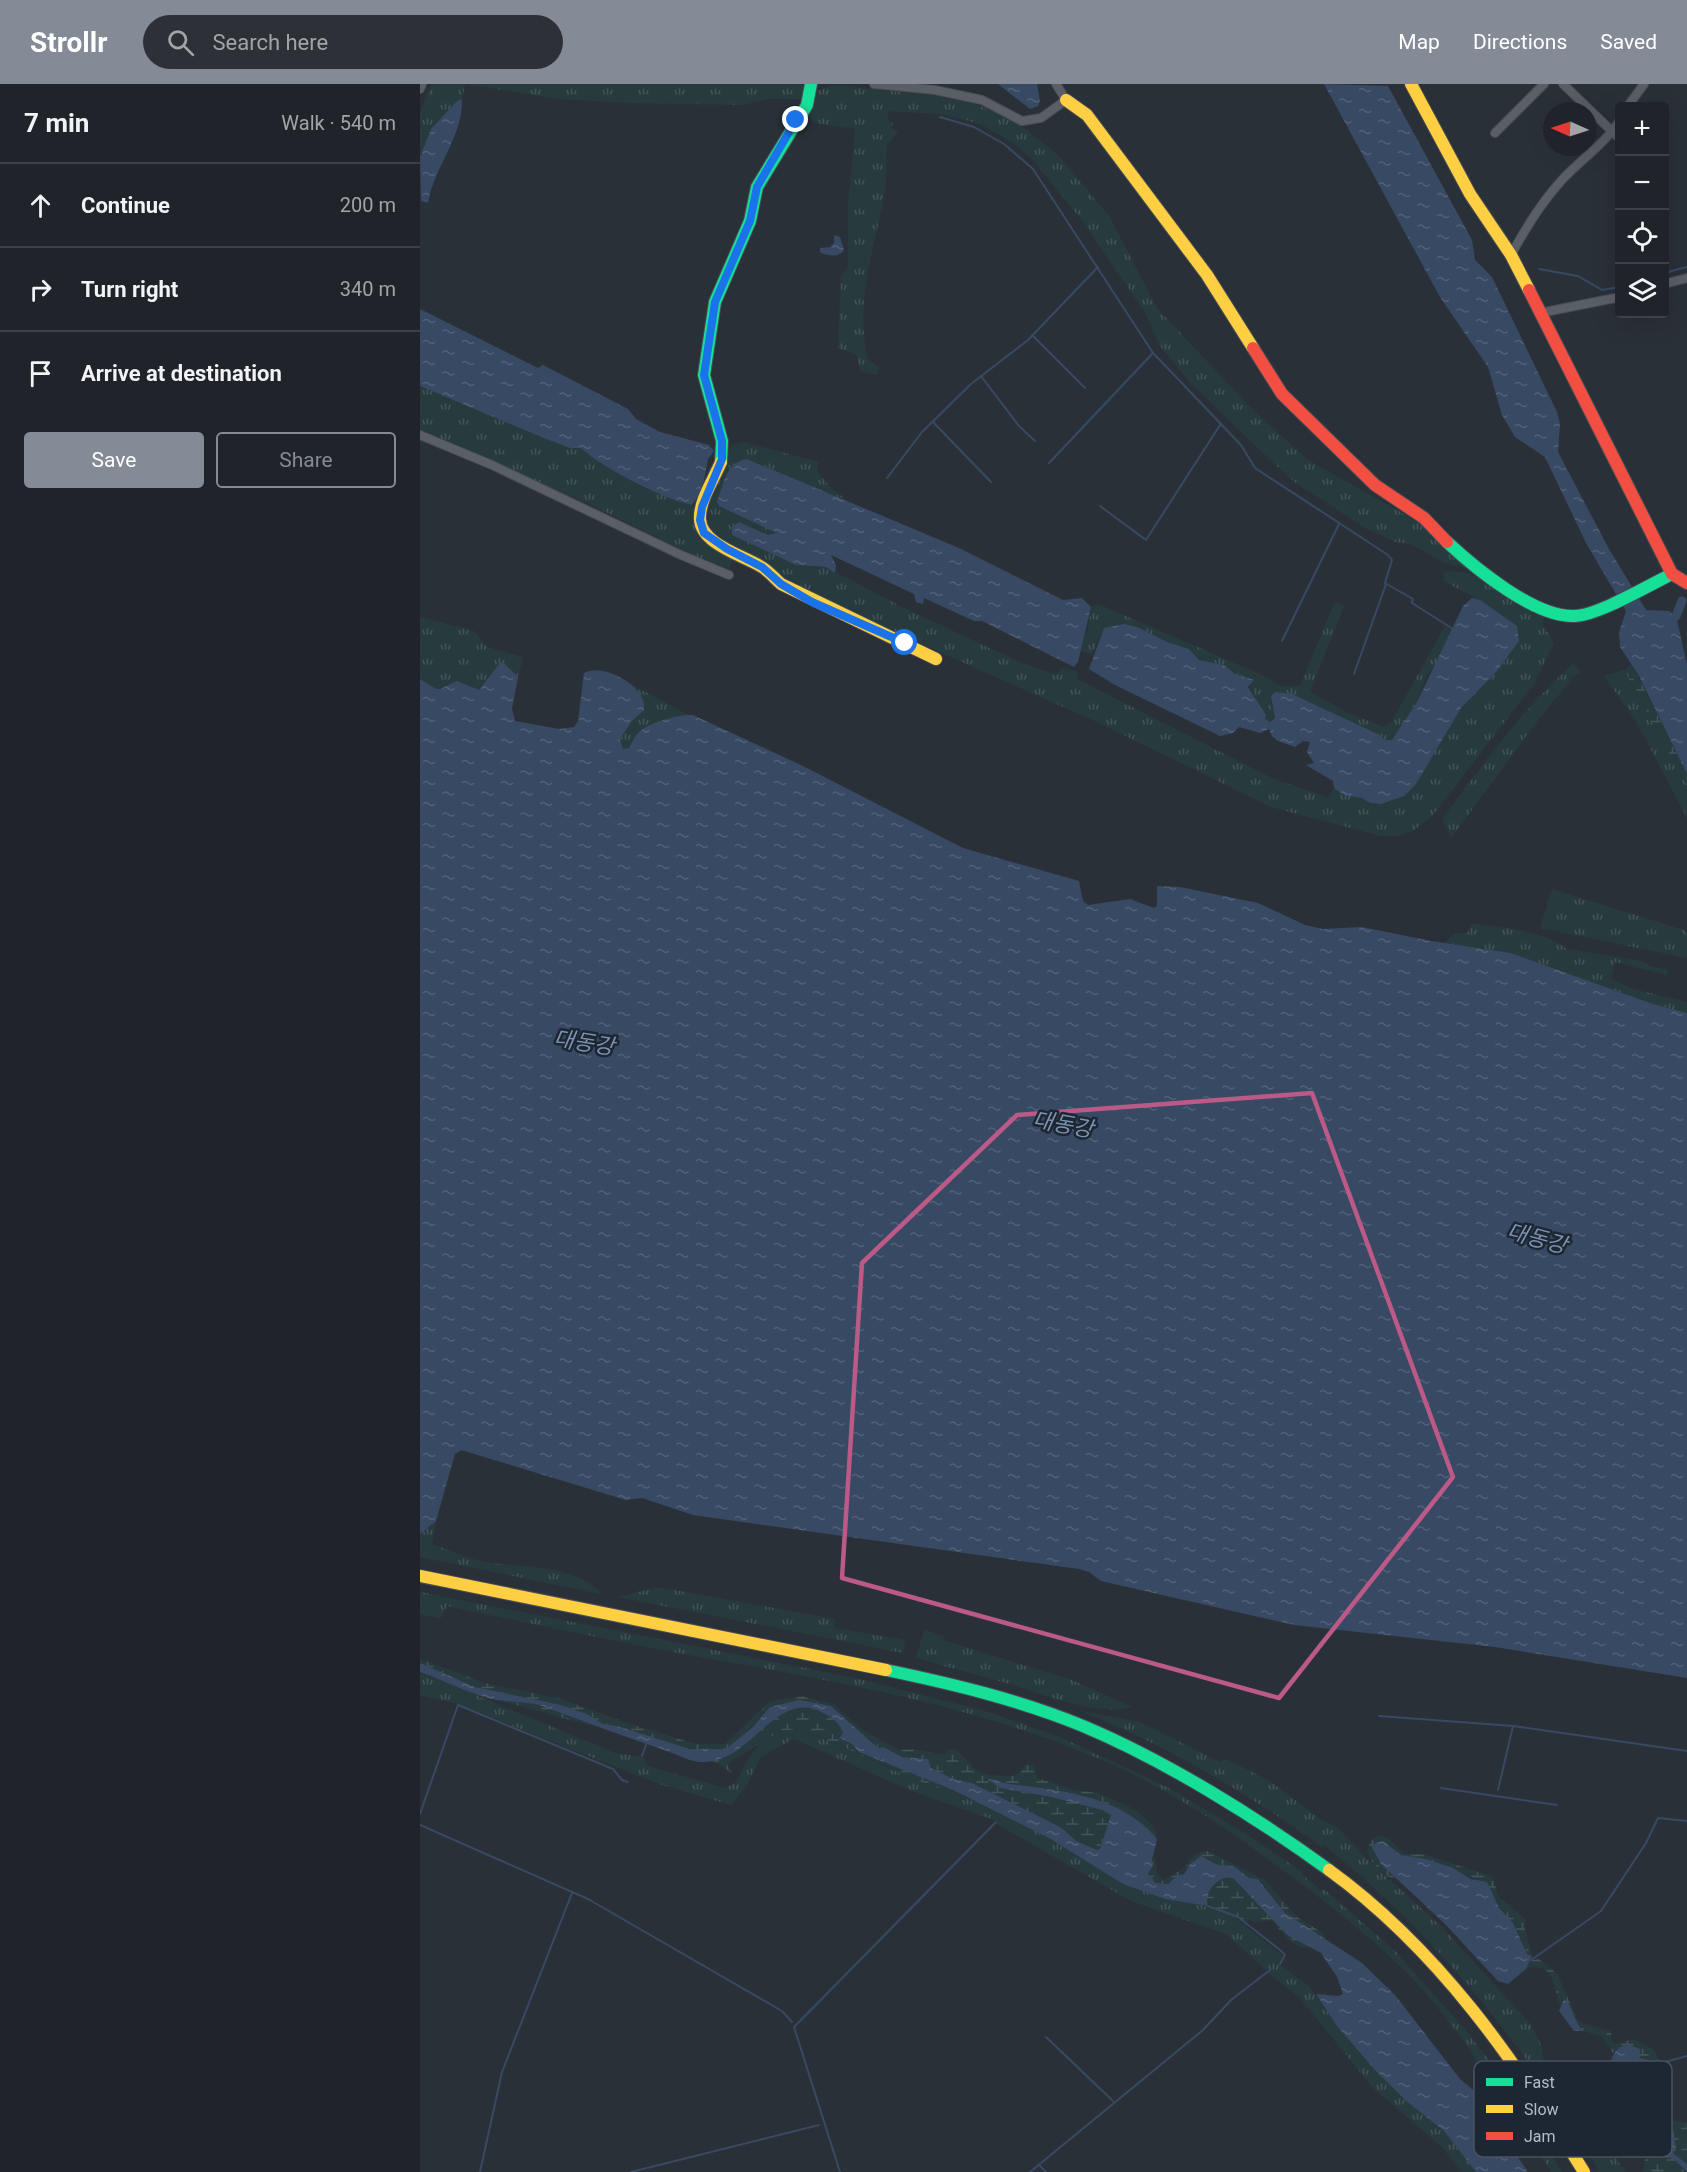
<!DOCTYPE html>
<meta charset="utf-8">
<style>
:root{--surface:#20242a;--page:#2d3036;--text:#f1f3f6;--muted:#a2a4a8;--line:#3d4147;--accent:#848b96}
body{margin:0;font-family:Roboto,"Noto Sans KR",sans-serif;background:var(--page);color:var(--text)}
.controls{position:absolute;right:18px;top:18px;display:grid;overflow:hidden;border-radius:6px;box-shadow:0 6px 24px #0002}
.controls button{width:54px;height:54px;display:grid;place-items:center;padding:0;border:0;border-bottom:2px solid var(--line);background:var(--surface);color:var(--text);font:30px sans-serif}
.compass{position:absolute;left:1123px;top:18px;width:54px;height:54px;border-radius:50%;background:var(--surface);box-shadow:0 6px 24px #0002;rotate:273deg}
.stop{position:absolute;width:18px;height:18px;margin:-14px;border:4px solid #1a73e8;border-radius:50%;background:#fff}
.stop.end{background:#1a73e8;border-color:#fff;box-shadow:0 2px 6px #0008}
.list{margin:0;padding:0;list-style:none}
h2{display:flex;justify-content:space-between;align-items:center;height:78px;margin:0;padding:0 24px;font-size:26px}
h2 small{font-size:20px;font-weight:400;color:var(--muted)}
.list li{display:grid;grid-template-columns:39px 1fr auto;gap:18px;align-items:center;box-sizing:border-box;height:84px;padding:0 24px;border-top:2px solid var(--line)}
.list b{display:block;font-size:22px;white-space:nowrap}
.list em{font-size:20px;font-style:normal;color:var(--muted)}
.actions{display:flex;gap:12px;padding:18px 24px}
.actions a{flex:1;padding:14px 0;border:2px solid var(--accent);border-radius:6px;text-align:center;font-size:21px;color:var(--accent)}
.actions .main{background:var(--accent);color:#fff}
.icon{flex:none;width:33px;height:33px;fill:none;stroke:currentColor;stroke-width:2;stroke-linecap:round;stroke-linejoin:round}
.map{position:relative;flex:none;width:1267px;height:2088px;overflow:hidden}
header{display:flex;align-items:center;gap:36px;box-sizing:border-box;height:84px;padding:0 30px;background:var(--accent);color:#fff}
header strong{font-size:28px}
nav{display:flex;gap:33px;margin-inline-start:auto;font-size:21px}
.search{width:420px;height:54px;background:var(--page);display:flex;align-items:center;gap:15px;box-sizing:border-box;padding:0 21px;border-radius:33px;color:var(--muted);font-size:22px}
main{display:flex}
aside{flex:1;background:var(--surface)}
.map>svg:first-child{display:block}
.grass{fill:url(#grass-tufts)}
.wetland{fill:url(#wetland-marsh)}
.water{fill:url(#water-ripples)}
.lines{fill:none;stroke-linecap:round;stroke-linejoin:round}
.stream{stroke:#384963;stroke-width:2}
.canal{stroke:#384963;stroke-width:9}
.street-casing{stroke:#484c53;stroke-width:10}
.fast-casing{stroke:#484c53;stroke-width:14}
.slow-casing{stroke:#484c53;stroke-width:14}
.jam-casing{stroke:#484c53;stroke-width:14}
.street{stroke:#5a5e66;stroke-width:8}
.fast{stroke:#16e098;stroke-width:12}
.slow{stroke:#ffcf43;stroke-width:12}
.jam{stroke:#f24e42;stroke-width:12}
.route{stroke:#1a73e8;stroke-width:8}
.marked{fill:none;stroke:#bc5a87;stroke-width:4.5;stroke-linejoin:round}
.labels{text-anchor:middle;stroke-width:5;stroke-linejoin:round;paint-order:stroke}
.water-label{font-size:22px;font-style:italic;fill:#7c92b1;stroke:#1d2633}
.key{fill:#1d2633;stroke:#4a5360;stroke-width:1.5}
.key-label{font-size:16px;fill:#b4bcc9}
</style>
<header>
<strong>Strollr</strong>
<div class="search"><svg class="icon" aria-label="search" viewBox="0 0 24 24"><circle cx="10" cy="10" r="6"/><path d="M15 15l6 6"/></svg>Search here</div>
<nav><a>Map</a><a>Directions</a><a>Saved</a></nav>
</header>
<main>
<aside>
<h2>7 min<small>Walk · 540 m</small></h2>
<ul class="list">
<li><svg class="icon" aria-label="ahead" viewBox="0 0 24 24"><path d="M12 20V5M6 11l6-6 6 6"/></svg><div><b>Continue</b></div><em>200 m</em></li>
<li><svg class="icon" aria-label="right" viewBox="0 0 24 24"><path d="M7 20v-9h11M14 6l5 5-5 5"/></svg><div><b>Turn right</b></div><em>340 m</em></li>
<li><svg class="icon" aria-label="arrive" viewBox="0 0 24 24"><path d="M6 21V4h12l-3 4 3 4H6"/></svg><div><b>Arrive at destination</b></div></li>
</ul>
<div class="actions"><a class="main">Save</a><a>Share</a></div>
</aside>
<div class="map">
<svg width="1267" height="2088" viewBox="0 0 1267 2088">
<defs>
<pattern id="grass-tufts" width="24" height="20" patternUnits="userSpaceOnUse" patternTransform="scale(1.5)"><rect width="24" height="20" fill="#273a3e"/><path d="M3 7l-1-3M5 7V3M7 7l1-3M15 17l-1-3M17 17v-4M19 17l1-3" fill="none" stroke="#445559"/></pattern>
<pattern id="wetland-marsh" width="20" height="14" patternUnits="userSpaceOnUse" patternTransform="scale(1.5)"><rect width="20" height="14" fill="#273a3e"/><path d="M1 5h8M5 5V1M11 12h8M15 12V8" fill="none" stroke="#445559"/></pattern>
<pattern id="water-ripples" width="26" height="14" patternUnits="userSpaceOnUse" patternTransform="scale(1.5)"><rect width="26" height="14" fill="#384963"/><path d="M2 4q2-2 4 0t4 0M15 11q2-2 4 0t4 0" fill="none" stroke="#526178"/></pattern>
</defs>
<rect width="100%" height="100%" fill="#2a3038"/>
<g class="grass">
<path d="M12 0H382L385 6 382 15H350L322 21 212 19 139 15 45 0 42 15 37 17 11 45 0 73V28Z"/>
<path d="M415 1 518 12 552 19 595 37 637 70 689 132 737 224 828 321 888 376 1000 439 1046 484 1025 479 991 460 976 458 947 445 873 397 823 350 768 296 741 263 724 227 664 139 612 75 594 60 564 42 546 36 519 30 468 27V36L473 40 471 44 478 48 467 61C466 76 467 92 465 107 455 163 434 219 448 276L459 283 456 291 440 287 437 271 418 264 421 192 428 184V121L435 45 396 39 388 32 397 7Z"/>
<path d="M0 302 121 353 150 364H161C185 387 246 416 279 423L276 442 313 473 309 485 281 475 163 417 0 348Z"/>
<path d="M323 358 399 378 397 387 410 403 423 413 420 414 328 375 358 449 349 451 319 438 312 451 376 481 406 483 484 524 602 579 637 591 642 583 658 588 657 595 852 694 909 714 914 704 924 711 942 714 1012 672 1041 624 1086 576 1060 516 1023 497 1024 488C1054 482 1099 517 1125 532L1122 539 1134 559 1114 600 1012 732 993 747 978 752H961L851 723 675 637 375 504 286 444 285 433 311 361Z"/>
<path d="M915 517 924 522 890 608 928 629 964 643 972 637 1025 542 1032 547 1014 583 1006 593 997 618 972 656H965L960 651 872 610 851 618 855 634 850 638 845 635 826 593 815 590 804 581 779 576 769 565 747 558 717 543 704 540 684 544 672 570 659 567 668 544 671 523 678 520 842 591 861 602H880Z"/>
<path d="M0 533 54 547 67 563 103 573 98 593 84 579 68 593 62 606C46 607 42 588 25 605H15L0 595Z"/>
<path d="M1153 580 1161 588 1153 594 1122 631 1031 754 1022 735C1063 681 1102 625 1153 580Z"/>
<path d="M1204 586 1267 702V734L1216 637 1184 592Z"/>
<path d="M200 594 268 631 220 647 209 664 203 665 200 655 212 637 224 626 213 604Z"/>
<path d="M1132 805 1267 847V874L1120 844Z"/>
<path d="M1052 839C1083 844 1121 846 1147 865L1221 877 1232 883 1248 885 1247 891 1195 878 1191 895 1213 905 1267 918V929L1233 920 1091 869 1024 859 1035 849H1047Z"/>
<path d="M16 1437 12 1460C29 1466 48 1475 66 1478 103 1484 154 1480 182 1510L0 1473V1450Z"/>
<path d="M238 1503 415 1535 414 1544 485 1556 483 1569 198 1513Z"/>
<path d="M0 1508 431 1593 562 1626 638 1652 747 1703 828 1751 882 1788 881 1790 902 1807 904 1805 975 1867 1044 1944 1085 1997 1142 2088H1131L1105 2042 1095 2034C1066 1989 1037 1944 1001 1904 971 1871 935 1841 900 1814 828 1759 755 1705 670 1671 544 1619 408 1596 275 1572 192 1557 109 1539 27 1522L20 1535 0 1530Z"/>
<path d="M504 1546 524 1552 523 1556 652 1596 712 1623C677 1633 620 1609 586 1599 556 1590 526 1583 496 1574Z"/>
<path d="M0 1588 195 1669 222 1673 228 1682 305 1704 317 1698C330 1668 348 1639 386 1647L494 1695 569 1723 629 1754 703 1800 745 1815 771 1817 813 1832 863 1872 859 1880 889 1902 929 1957 953 1984 985 2016 1024 2047 1056 2088H1042L1021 2062 954 2005 879 1913 848 1889 851 1885 846 1886 806 1850 711 1817 577 1740V1737L492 1707 376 1656H371L341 1673 327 1701 311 1721 239 1700 38 1620 0 1611Z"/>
<path d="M661 1627 720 1638 800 1678 806 1675 848 1696 902 1736 918 1744 949 1777 1023 1844 1111 1941 1121 1961 1124 1978 1143 2006 1169 2032 1205 2088H1180C1105 1961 1017 1852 904 1761L902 1763C825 1708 748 1662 661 1627Z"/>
</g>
<g class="wetland">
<path d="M1212 580 1267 690V702L1204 586Z"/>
<path d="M0 1575 65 1599 141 1615 207 1639 276 1660H305L350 1617 381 1612 413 1620 443 1646 479 1666 494 1665 525 1671 529 1665C542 1664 547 1681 559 1687 567 1691 574 1691 583 1692 596 1693 599 1690 606 1680L615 1681 617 1694 655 1706 677 1709 708 1722 721 1730 735 1744 737 1755C703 1713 640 1705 590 1700 583 1699 576 1695 568 1695L580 1704 631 1713 682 1726 691 1731 680 1765 677 1766 656 1757 642 1744 552 1699 533 1695 511 1684 508 1675 497 1676 472 1670 467 1665 458 1664 415 1625 374 1617 355 1622 308 1663 283 1666 263 1663 197 1642 183 1640 167 1630 141 1621 55 1603 0 1579Z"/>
<path d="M77 1616 121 1621 176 1643Z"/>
<path d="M381 1622C399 1625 417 1632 424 1649L419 1654 432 1660 439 1668 487 1686 569 1723 494 1695 399 1652 375 1645 360 1647 310 1678 308 1682 312 1689 293 1677C330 1668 346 1630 381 1622Z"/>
<path d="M958 1751 969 1755 985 1770H1004L1073 1793 1078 1812 1106 1836 1104 1842 1112 1872 1107 1870 1101 1854 1079 1824 1068 1801 1025 1781 981 1771 968 1760 953 1769 978 1796C964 1793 952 1781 947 1768L950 1758Z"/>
<path d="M788 1767 845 1796 877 1833 903 1849 906 1856 879 1841 865 1829 842 1798 829 1794 813 1782 798 1781 789 1775H774C763 1787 743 1816 728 1790L735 1771 737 1790 744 1796 761 1786 777 1769Z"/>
<path d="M808 1792 813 1794 867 1851 892 1863C872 1868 863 1846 850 1836L835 1839 830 1836 826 1839C813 1827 795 1829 786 1816 789 1805 796 1794 808 1792Z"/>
<path d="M1119 1875 1138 1891 1157 1935 1162 1939 1191 1947 1192 1958 1195 1960 1214 1955 1235 1967 1239 1977 1224 1991 1225 2001 1245 2023 1247 2035 1267 2039V2080L1253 2069 1256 2058 1236 2035 1238 2023 1219 2003 1220 1975 1216 1962H1203L1193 1969 1181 1952 1163 1947 1158 1941 1150 1922 1143 1915 1140 1921C1133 1902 1135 1877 1106 1885L1111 1876Z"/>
<path d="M1180 2027 1211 2044 1213 2050 1233 2057 1236 2068 1254 2075 1264 2084V2088H1223L1225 2075 1223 2070 1207 2060 1202 2050 1186 2040 1178 2028Z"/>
</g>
<g class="water">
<path d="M578 0H617L620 17 618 22 610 25Z"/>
<path d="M904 0 968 2 1052 156 1055 176 1072 193 1137 328 1140 340 1138 368 1189 465 1226 526 1249 527 1256 532 1267 580V690L1218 590 1200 563 1199 548 1206 527 1166 459 1125 373 1095 353 1082 331 1068 283 1020 213Z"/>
<path d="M42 15C43 53 14 83 8 119L1 117 0 73 11 45 37 17Z"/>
<path d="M414 151 420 153 424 166C419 174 407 172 400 168V164L410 163 414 159Z"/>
<path d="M0 225 118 284 123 281 208 325 216 335 240 348 289 361 294 367 288 375 282 406 272 421C243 415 182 384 161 364H150L121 353 0 302Z"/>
<path d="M327 375 539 464 643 516 662 514 671 523 658 578 654 583 562 537H554L504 514 503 520 496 518 494 510 411 471 416 481 415 489 406 483 376 481 312 451V443L319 438 348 451 357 449 299 422 297 418C304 399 306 378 327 375Z"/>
<path d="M1052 514 1060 516 1097 542 1099 557 1077 587 1041 624 996 700 984 712 961 720 950 719 942 714 924 711 914 704 913 697 886 681 894 679 887 668 890 658 883 657 875 663 858 657 852 652 849 645 840 649 819 643 813 649 800 652 695 601 669 585 684 544 704 540 717 543 747 558 769 565 779 576 804 581 815 590 834 596 828 603 846 631 845 635 850 638 855 634 851 612 855 608 872 610 960 651 965 656H972L997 618 1043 522Z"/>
<path d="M80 579H84L98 593 92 625 95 637 139 645 154 643 158 637 164 589C183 578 228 603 224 626L212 637 200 655 203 665 209 664C212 659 214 652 219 648 230 638 259 630 273 631L383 682 543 764 659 797 663 817 668 821 710 815 734 824 737 822V802L760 803 838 819 885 841 903 845 942 843 1011 857 1091 869 1233 920 1267 929V1594L1075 1563 874 1541 681 1497 669 1488 659 1485 273 1431 222 1414 206 1416 41 1366 35 1370 16 1437 0 1450V595C23 610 15 606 37 597L59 606Z"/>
<path d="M0 1579 55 1603 141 1621 167 1630 183 1640 197 1642 270 1665H301L308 1663 333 1643 350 1623 379 1616 411 1622 458 1664 463 1663 482 1673 508 1675 511 1684 533 1695 552 1699 642 1744 656 1757 677 1766 680 1765 691 1731 682 1726 631 1713 580 1704 567 1695C575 1695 582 1699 590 1700 640 1706 703 1712 737 1755L732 1776 734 1779 728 1790 736 1799 748 1800 758 1791 764 1790 770 1780 781 1772 798 1781 813 1782 829 1794 838 1795 865 1829 942 1879 975 1911 1040 1995 1058 2010 1066 2027 1108 2088H1056L1024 2047 985 2016 953 1984 917 1942 896 1910 919 1912 923 1910 917 1893 901 1869 867 1851 813 1794C799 1790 783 1808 788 1822L745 1815 703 1800 629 1754 533 1706 439 1668 432 1660 419 1654 423 1649C420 1640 414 1635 405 1630 356 1601 333 1679 283 1678 269 1678 257 1670 244 1666 204 1652 164 1638 125 1623 111 1617 86 1619 68 1614 45 1608 23 1596 0 1588Z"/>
<path d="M963 1757 981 1771 1006 1775 1033 1784 1051 1795 1067 1798 1079 1824 1093 1839 1107 1870 1112 1872 1106 1885 1088 1900 1078 1897 1026 1841 961 1780 952 1764 955 1759Z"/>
<path d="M1144 1915C1154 1923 1153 1937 1163 1947H1154L1139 1927Z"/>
<path d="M1203 1962 1210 1961 1220 1965 1219 2003 1238 2023C1239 2042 1239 2037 1254 2048L1256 2066 1253 2069 1267 2080V2088L1254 2075 1240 2072 1233 2057 1216 2054C1214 2051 1214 2047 1212 2045 1204 2032 1182 2034 1174 2024 1178 2019 1183 2012 1186 2004 1191 1991 1187 1968 1203 1962Z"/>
</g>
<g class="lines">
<g class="stream">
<path d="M520 33 554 43 584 60 613 85 733 269 821 361 835 384 968 471 972 476 965 499 993 515 992 519 1033 545"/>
<path d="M1119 185 1158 192 1182 206 1200 203"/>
<path d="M1244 189 1267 183"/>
<path d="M612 251 665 304"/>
<path d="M561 292 599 342 615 357"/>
<path d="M513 338 571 398"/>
<path d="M629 379 733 269"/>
<path d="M467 394 502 348 551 300 608 256 678 183"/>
<path d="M680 422 726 456 800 341"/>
<path d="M862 557 919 440"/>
<path d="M934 590 966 500"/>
<path d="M959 1632 1093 1642 1267 1667"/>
<path d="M222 1672 226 1661"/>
<path d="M1021 1704 1137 1721"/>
<path d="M1078 1706 1093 1642"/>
<path d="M0 1730 38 1621 193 1685 202 1696 208 1698"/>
<path d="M0 1741 168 1815 362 1927 372 1938"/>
<path d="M788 1822 818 1833 860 1866 865 1871 860 1880"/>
<path d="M1111 1876 1181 1827 1226 1759 1238 1734 1267 1737"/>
<path d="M626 1953 693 2017"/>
<path d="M1220 1975 1238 1980 1267 1972"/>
<path d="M620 2082 626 2088"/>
<path d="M60 2088 82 1988 152 1809"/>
<path d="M211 2088 399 2041"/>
<path d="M420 2088 374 1943 576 1738"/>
<path d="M610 2088 783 1946 811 1916 850 1886"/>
</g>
<path class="canal" d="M1256 532 1262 517"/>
<g class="street-casing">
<g id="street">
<path d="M454 0 515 6 562 16 602 37 621 34 646 16 636 0"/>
<path d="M1143 0 1200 55"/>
<path d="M0 5 2 0"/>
<path d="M1208 22 1224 0"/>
<path d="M1075 49 1124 0"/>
<path d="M1091 171C1105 145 1121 119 1141 97 1160 76 1185 60 1200 36"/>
<path d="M1244 200 1267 194"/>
<path d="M1120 229 1200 213"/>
<path d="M0 351 72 381 261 471 309 491"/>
</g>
</g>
<g class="fast-casing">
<g id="fast">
<path d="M301 378 302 357 284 291 295 218 330 137 337 103 387 21 391 0"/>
<path d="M1027 458C1055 484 1115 534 1155 532 1179 531 1229 501 1252 490"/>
<path d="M466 1586C533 1600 600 1616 663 1642 746 1677 836 1733 909 1786"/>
</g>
</g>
<g class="slow-casing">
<g id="slow">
<path d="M991 0 1050 110 1091 171 1109 206"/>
<path d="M646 16 667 31 787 191 833 264"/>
<path d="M301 378C294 395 279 417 280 435 281 460 322 471 340 482 348 486 354 494 361 500L516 575"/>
<path d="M0 1492 466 1586"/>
<path d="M909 1786C1018 1865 1095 1976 1164 2088"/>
</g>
</g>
<g class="jam-casing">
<g id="jam">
<path d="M1109 206 1252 490 1267 499"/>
<path d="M833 264 862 310 955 401 1004 434 1027 458"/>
</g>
</g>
<use href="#street" class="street"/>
<use href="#fast" class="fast"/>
<use href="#slow" class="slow"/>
<use href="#jam" class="jam"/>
</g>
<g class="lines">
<path class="route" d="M376 36 337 103 330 137 295 218 284 291 302 357V375L282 423 280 436 284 449 307 465 342 483 361 500 392 518 485 559"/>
</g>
<path class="marked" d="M892 1009 1033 1393 859 1614 422 1494 442 1179 597 1031Z"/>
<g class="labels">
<g class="water-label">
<text transform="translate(164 958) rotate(9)" y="8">대동강</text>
<text transform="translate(643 1040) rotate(10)" y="8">대동강</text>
<text transform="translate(1117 1154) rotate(15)" y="8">대동강</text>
</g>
</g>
<rect x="1054" y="1977" width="198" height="96" rx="9" class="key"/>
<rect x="1066" y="1994" width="27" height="8" fill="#16e098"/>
<rect x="1066" y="2021" width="27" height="8" fill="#ffcf43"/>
<rect x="1066" y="2048" width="27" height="8" fill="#f24e42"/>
<g class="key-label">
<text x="1104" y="2004">Fast</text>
<text x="1104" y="2031">Slow</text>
<text x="1104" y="2058">Jam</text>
</g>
</svg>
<div class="controls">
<button>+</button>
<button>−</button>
<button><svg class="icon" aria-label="locate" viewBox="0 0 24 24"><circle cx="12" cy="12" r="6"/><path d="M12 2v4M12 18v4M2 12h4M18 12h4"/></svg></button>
<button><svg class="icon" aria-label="layers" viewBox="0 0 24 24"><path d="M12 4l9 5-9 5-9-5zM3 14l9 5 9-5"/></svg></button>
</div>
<svg class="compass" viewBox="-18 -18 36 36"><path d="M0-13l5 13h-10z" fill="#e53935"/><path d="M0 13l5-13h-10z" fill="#a2a4a8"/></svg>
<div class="stop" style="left:485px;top:559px"></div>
<div class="stop end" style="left:376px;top:36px"></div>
</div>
</main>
